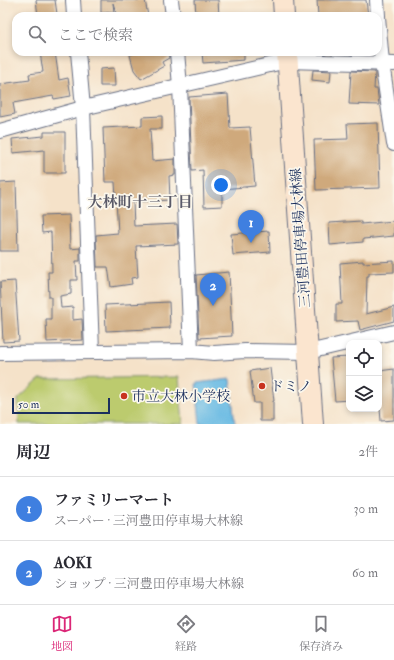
<!DOCTYPE html>
<html lang="ja">
<meta charset="utf-8">
<style>
:root{--surface:#fff;--page:#f2f2f3;--text:#2b2b33;--muted:#7c7c81;--line:#e1e1e2;--accent:#db2777}
body{margin:0;font-family:"IM FELL Double Pica","Noto Serif JP",serif;background:var(--page);color:var(--text)}
.controls{position:absolute;right:12px;bottom:12px;display:grid;overflow:hidden;border-radius:8px;box-shadow:0 2px 6px #0003}
.controls button{width:36px;height:36px;display:grid;place-items:center;padding:0;border:0;border-bottom:1px solid var(--line);background:var(--surface);color:var(--text);font:20px sans-serif}
.scale{position:absolute;left:12px;bottom:10px;width:98px;box-sizing:border-box;padding-left:4px;border:2px solid #1b2f5e;border-top:0;font-size:11px;line-height:14px;white-space:nowrap;color:#1b2f5e;-webkit-text-stroke:3px #fbf7ec;paint-order:stroke}
.you{position:absolute;left:221px;top:185px;width:14px;height:14px;margin:-10px;border:3px solid #fff;border-radius:50%;background:#1a73e8;box-shadow:0 0 0 6px #1a73e833}
.badge{display:grid;place-items:center;width:26px;height:26px;border-radius:50%;background:var(--accent);color:#fff;font-size:13px;font-weight:700}
.pin{position:absolute;translate:-50% -33px;filter:drop-shadow(0 1px 2px #0008)}
.pin::after{content:'';position:absolute;top:21px;width:14px;height:12px;background:inherit;clip-path:polygon(0 0,100% 0,50% 100%)}
.list{margin:0;padding:0;list-style:none}
h2{display:flex;justify-content:space-between;align-items:center;height:52px;margin:0;padding:0 16px;font-size:17px}
h2 small{font-size:13px;font-weight:400;color:var(--muted)}
.list li{display:grid;grid-template-columns:26px 1fr auto;gap:12px;align-items:center;box-sizing:border-box;height:64px;padding:0 16px;border-top:1px solid var(--line)}
.list b{display:block;font-size:15px;white-space:nowrap}
.list p{margin:0;font-size:13px;white-space:nowrap;color:var(--muted)}
.list em{font-size:13px;font-style:normal;color:var(--muted)}
.icon{flex:none;width:22px;height:22px;fill:none;stroke:currentColor;stroke-width:2;stroke-linecap:round;stroke-linejoin:round}
.map{position:relative;flex:none;width:394px;height:424px;overflow:hidden}
.search{position:absolute;background:var(--surface);box-shadow:0 2px 6px #0003;left:12px;right:12px;top:12px;height:44px;display:flex;align-items:center;gap:10px;box-sizing:border-box;padding:0 14px;border-radius:12px;color:var(--muted);font-size:15px}
.sheet{height:180px;background:var(--surface)}
nav{display:flex;justify-content:space-around;align-items:center;box-sizing:border-box;height:56px;border-top:1px solid var(--line);background:var(--surface);font-size:11px;color:var(--muted)}
nav a{display:grid;justify-items:center;gap:2px}
nav .on{color:var(--accent)}
.map>svg:first-child{display:block}
.green{fill:#bccb6e;stroke:#6c7d66}
.water{fill:#67bae3;stroke:#4174a0}
.building{fill:#cfa97c}
.lines{fill:none;stroke-linecap:round;stroke-linejoin:round}
.minor-casing{stroke:#676e83;stroke-width:16}
.secondary-casing{stroke:#676e83;stroke-width:22}
.minor{stroke:#fff;stroke-width:14}
.secondary{stroke:#fbe5cf;stroke-width:20}
.poi-dot{fill:#c8321e;stroke:#fbf7ec;stroke-width:1.5}
.labels{text-anchor:middle;stroke-width:3.5;stroke-linejoin:round;paint-order:stroke}
.street-label{font-size:14px;fill:#1b2f5e;stroke:#fbf7ec}
.poi-label{font-size:14px;fill:#1b2f5e;stroke:#fbf7ec;text-anchor:start}
.neighbourhood-label{font-size:15px;font-weight:bold;fill:#5a5a68;stroke:#fbf7ec}
</style>
<div class="map">
<svg width="394" height="424" viewBox="0 0 394 424">
<rect width="100%" height="100%" fill="#fbf7ec"/>
<filter id="ink" filterUnits="userSpaceOnUse"><feTurbulence type="fractalNoise" baseFrequency=".025" numOctaves="2"/><feDisplacementMap in="SourceGraphic" scale="8" xChannelSelector="R" yChannelSelector="G"/><feConvolveMatrix kernelMatrix="1 2 1 2 8 2 1 2 1" color-interpolation-filters="sRGB"/></filter>
<filter id="wash" filterUnits="userSpaceOnUse"><feTurbulence type="fractalNoise" baseFrequency=".012" numOctaves="4" result="noise"/><feDisplacementMap in="SourceGraphic" scale="16" xChannelSelector="R" yChannelSelector="G"/><feGaussianBlur stdDeviation="0.9" result="paint"/><feColorMatrix in="noise" values="0 0 0 0 0 0 0 0 0 0 0 0 0 0 0 0 0 1.4 0 .05"/><feComposite in="paint" operator="in"/></filter>
<g filter="url(#wash)">
<rect width="100%" height="100%" fill="#f5e2c9"/>
<path class="green" d="M179 377 183 424H19L18 399 40 379Z"/>
<path class="water" d="M230 379 235 424H200L196 383Z"/>
<g id="blocks">
<g class="building">
<path d="M36 0H55L57 14 38 16Z"/>
<path d="M101 0H145L148 16H117L113 3 114 12 101 13Z"/>
<path d="M195 0H218L219 16H196Z"/>
<path d="M317 0H366L368 16H318Z"/>
<path d="M40 52H55L59 80 68 78 71 96 54 99 53 96 13 103 15 114 0 117V84L30 80 29 74 43 72Z"/>
<path d="M138 52H169V58L162 62 164 66 141 79 134 70 130 55Z"/>
<path d="M202 52H244V60L203 63Z"/>
<path d="M114 68 115 86H100V69Z"/>
<path d="M313 70 331 71 330 82 312 80Z"/>
<path d="M351 71 375 72 374 89H377L379 105 349 104Z"/>
<path d="M228 94 230 128 250 127 255 186 222 189V206L204 207 203 170 192 171 189 97Z"/>
<path d="M162 116V129H150L152 161 175 159V175L169 176 170 200 133 202 134 226 177 224 178 244 136 246 138 277 131 278 132 284 111 287 108 267H97L96 235 118 233 115 182H105L103 128 142 126V117Z"/>
<path d="M378 123 380 188 316 190 314 140 348 139 347 124Z"/>
<path d="M44 132H65V173H44V150L13 153 12 139 44 136Z"/>
<path d="M16 182 18 251H0V183Z"/>
<path d="M69 215 70 249 80 248V261H76L77 280H71V294L60 296 61 308 73 307V320L82 319 83 340 47 342 46 319H51V297H49L48 272H52L51 232 42 233 41 216Z"/>
<path d="M361 221V224L394 221V236L363 239V242L330 245 329 223Z"/>
<path d="M269 231 270 252 233 255 231 234Z"/>
<path d="M363 261V263L394 261V272L369 273V276H367L366 314 394 307V321L360 330 358 321 336 322V304H342L340 263Z"/>
<path d="M229 272 232 336 199 338 196 275Z"/>
<path d="M15 281 19 341 3 342 0 282Z"/>
<path d="M169 302 170 328 106 331 105 305Z"/>
<path d="M349 357V400L335 401 331 358Z"/>
<path d="M270 368 274 401H273V421H260V403H254L250 371Z"/>
<path d="M394 369V420L381 421 379 396V371Z"/>
</g>
</g>
</g>
<g filter="url(#ink)">
<use href="#blocks" fill-opacity="0" stroke="#676e83" stroke-width="1"/>
<g class="lines">
<g class="minor-casing">
<g id="minor">
<path d="M73 0 74 16"/>
<path d="M171 0 173 16"/>
<path d="M377 0 378 16"/>
<path d="M378 17 382 63 394 144"/>
<path d="M78 52 83 108 92 351"/>
<path d="M177 52 180 86 191 351"/>
<path d="M0 131 83 108 287 61 394 64"/>
<path d="M0 353 191 351 214 353 245 351 308 352 394 332"/>
</g>
</g>
<g class="secondary-casing">
<g id="secondary">
<path d="M283 0 284 16"/>
<path d="M287 52 313 424"/>
</g>
</g>
<use href="#minor" class="minor"/>
<use href="#secondary" class="secondary"/>
</g>
</g>
<g class="poi-dot">
<circle cx="262" cy="386" r="4"/>
<circle cx="124" cy="396" r="4"/>
</g>
<g class="labels">
<g class="street-label">
<text transform="translate(300 238) rotate(-94)" y="5">三河豊田停車場大林線</text>
</g>
<g class="poi-label">
<text x="270" y="391">ドミノ</text>
<text x="132" y="401">市立大林小学校</text>
</g>
<g class="neighbourhood-label">
<text x="140" y="207">大林町十三丁目</text>
</g>
</g>
</svg>
<div class="controls">
<button><svg class="icon" aria-label="locate" viewBox="0 0 24 24"><circle cx="12" cy="12" r="6"/><path d="M12 2v4M12 18v4M2 12h4M18 12h4"/></svg></button>
<button><svg class="icon" aria-label="layers" viewBox="0 0 24 24"><path d="M12 4l9 5-9 5-9-5zM3 14l9 5 9-5"/></svg></button>
</div>
<div class="scale">50 m</div>
<div class="you"></div>
<div class="pin badge" style="left:251px;top:243px;background:#3f7fe0">1</div>
<div class="pin badge" style="left:213px;top:306px;background:#3f7fe0">2</div>
<div class="search"><svg class="icon" aria-label="search" viewBox="0 0 24 24"><circle cx="10" cy="10" r="6"/><path d="M15 15l6 6"/></svg>ここで検索</div>
</div>
<section class="sheet">
<h2>周辺<small>2件</small></h2>
<ul class="list">
<li><span class="badge" style="background:#3f7fe0">1</span><div><b>ファミリーマート</b><p>スーパー · 三河豊田停車場大林線</p></div><em>30 m</em></li>
<li><span class="badge" style="background:#3f7fe0">2</span><div><b>AOKI</b><p>ショップ · 三河豊田停車場大林線</p></div><em>60 m</em></li>
</ul>
</section>
<nav>
<a class="on"><svg class="icon" aria-label="map" viewBox="0 0 24 24"><path d="M3 6l6-2 6 2 6-2v14l-6 2-6-2-6 2zM9 4v14M15 6v14"/></svg>地図</a>
<a><svg class="icon" aria-label="directions" viewBox="0 0 24 24"><path d="M12 3l9 9-9 9-9-9zM9 14v-3h6M13 9l2 2-2 2"/></svg>経路</a>
<a><svg class="icon" aria-label="saved" viewBox="0 0 24 24"><path d="M7 4h10v16l-5-4-5 4z"/></svg>保存済み</a>
</nav>
